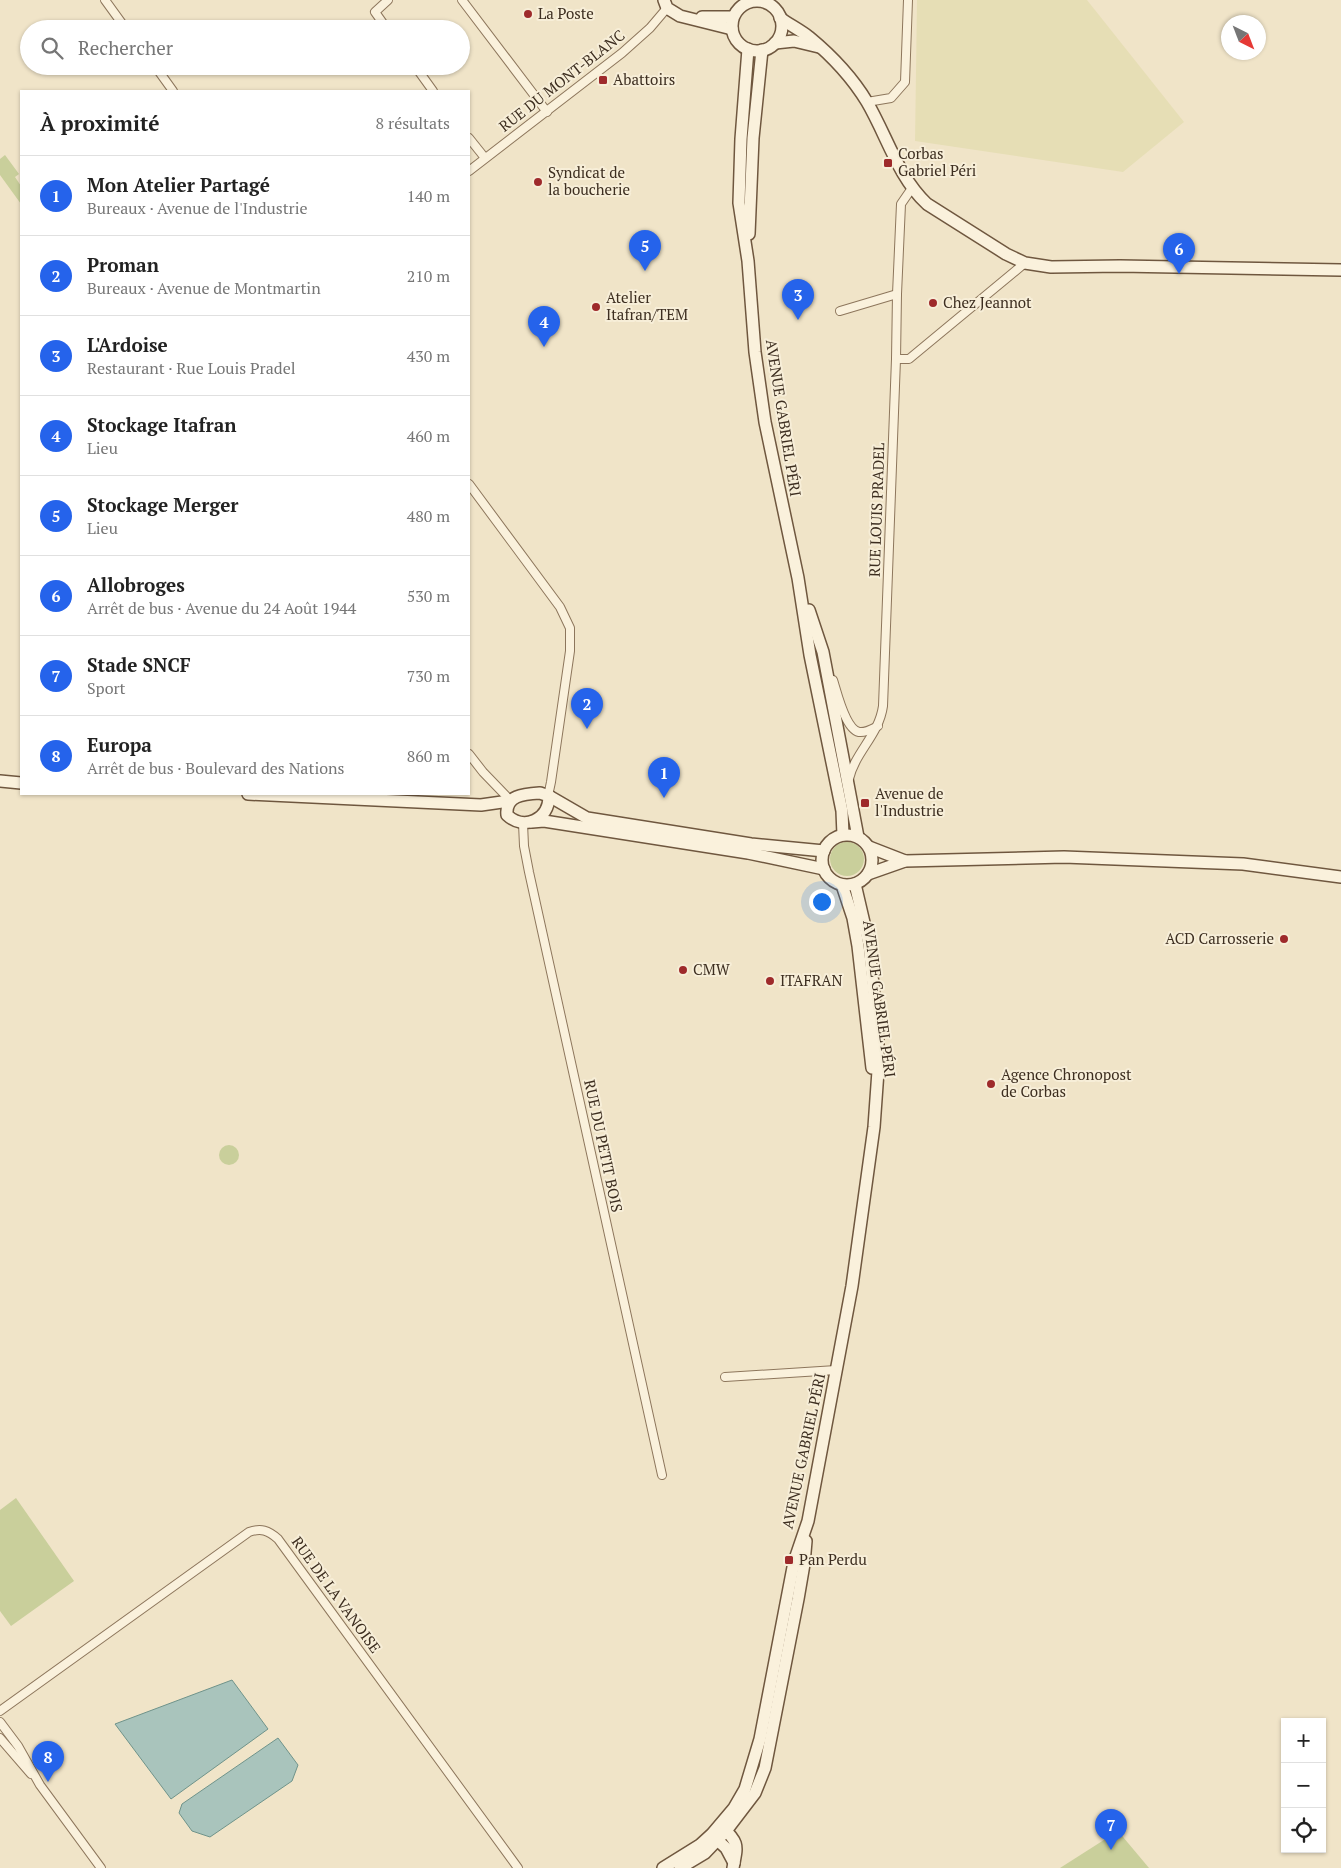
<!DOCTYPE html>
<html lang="fr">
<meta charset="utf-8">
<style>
:root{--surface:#fff;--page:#f6f6f6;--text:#222;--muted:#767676;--line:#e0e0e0;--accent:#2563eb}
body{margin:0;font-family:"PT Serif",serif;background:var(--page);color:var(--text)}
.controls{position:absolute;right:15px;bottom:15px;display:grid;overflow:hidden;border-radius:0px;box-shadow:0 1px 4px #0004}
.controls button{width:45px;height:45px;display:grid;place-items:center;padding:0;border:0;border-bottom:1px solid var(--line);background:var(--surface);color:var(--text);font:25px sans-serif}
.compass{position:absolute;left:1221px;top:15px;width:45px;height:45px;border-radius:50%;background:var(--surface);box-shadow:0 1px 4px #0004;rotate:138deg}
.you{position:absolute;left:821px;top:901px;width:18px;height:18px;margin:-12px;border:4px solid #fff;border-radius:50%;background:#1a73e8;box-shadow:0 0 0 8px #1a73e833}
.badge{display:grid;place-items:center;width:32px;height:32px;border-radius:50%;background:var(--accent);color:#fff;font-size:16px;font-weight:700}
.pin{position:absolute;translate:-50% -41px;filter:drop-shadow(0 1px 2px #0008)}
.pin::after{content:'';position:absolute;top:26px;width:18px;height:15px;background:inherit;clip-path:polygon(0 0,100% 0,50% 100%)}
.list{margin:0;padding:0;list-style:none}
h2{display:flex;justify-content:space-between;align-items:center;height:65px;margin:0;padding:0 20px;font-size:21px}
h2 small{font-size:16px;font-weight:400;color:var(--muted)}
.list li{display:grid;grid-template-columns:32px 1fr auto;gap:15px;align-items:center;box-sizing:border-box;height:80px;padding:0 20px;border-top:1px solid var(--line)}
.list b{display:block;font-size:19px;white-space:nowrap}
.list p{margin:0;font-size:16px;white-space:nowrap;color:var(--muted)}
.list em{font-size:16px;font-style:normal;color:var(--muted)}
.icon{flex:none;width:28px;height:28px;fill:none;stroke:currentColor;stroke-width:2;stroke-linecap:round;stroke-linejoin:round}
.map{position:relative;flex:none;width:1341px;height:1868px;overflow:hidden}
.search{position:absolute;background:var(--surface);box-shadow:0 1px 4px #0004;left:20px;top:20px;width:450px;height:55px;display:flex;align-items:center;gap:12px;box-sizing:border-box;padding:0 18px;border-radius:28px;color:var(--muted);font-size:19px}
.panel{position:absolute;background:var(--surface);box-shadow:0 1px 4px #0004;left:20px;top:90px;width:450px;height:705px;border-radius:0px}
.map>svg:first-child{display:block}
.farmland{fill:#e6deb5}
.green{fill:#c9cf9b}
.water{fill:#a9c4bc;stroke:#6f938a}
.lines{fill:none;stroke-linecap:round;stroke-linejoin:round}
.street-casing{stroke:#8d765c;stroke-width:10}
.secondary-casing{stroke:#6f573f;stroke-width:14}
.street{stroke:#faf1dc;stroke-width:8}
.secondary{stroke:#faf1dc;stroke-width:11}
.poi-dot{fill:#9e2a2b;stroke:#f7eed8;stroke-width:2}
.labels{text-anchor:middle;stroke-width:4;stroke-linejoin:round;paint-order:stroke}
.poi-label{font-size:15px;fill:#3d2e20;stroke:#f7eed8;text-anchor:start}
.street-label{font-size:15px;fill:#3d2e20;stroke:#f7eed8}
</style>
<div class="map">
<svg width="1341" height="1868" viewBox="0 0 1341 1868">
<rect width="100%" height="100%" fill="#f0e4c8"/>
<path class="farmland" d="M917 0H1087L1184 122 1123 172 915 141Z"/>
<g class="green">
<path d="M5 155 19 174 15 177 21 186V204L0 175V159Z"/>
<circle cx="847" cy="859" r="17"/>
<circle cx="229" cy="1155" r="10"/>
<path d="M16 1498 74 1581 11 1626 0 1611V1510Z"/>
<path d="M1118 1831 1149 1868H1060Z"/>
</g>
<g class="water">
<path d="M232 1680 268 1729 171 1799 115 1724Z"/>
<path d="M278 1738 298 1765 292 1781 210 1837 192 1831 179 1813 182 1804Z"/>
</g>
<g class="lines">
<g class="street-casing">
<g id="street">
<path d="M105 0 126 29"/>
<path d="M462 0 547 112"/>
<path d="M387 29 375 12 388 0"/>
<path d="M155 66 173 91"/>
<path d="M415 66 433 91"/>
<path d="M867 102 891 98 905 82 908 0"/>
<path d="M469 138 485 158"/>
<path d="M469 171 622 53 650 28 667 8"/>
<path d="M840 311 897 294"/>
<path d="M896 359H909L1025 263"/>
<path d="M469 484 560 607 570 628V651L551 782 548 796"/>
<path d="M833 680C837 692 845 729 859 732 866 733 872 729 878 726"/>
<path d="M469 754 483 772 510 800"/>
<path d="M849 779C855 752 879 735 883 706L896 359 897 294 901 204 912 188"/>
<path d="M523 823 524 846 529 872 662 1475"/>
<path d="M725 1377 836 1370"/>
<path d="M0 1711 249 1532C261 1528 268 1530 278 1539L518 1868"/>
<path d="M0 1722 18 1746 40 1785 101 1868"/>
<path d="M0 1738 31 1774"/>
</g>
</g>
<g class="secondary-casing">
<g id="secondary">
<path d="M664 0 667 8 680 16 732 29"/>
<circle cx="757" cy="26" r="25"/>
<path d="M702 17H733"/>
<path d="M780 18C790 25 800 30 809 37 832 56 852 77 867 102 887 136 898 177 927 204L1006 254 1025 263 1051 267 1120 266 1341 270"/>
<path d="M775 43 794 41 819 47"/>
<path d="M748 49 741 139 739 203 748 261 755 352 765 422 798 578 810 655 842 811 843 835"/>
<path d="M749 234 753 138 762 50"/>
<path d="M809 610 823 652 858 837"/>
<path d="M0 781 21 783"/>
<path d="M540 793 549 796C549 820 524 831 507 815 505 795 524 794 540 793Z"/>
<path d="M248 794 481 805 509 801"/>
<path d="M549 796 587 818 751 844 824 851"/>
<path d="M532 822 544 821 748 853 824 869"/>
<circle cx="847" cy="860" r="25"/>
<path d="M869 847 905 861"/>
<path d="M868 874 905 861 1064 857 1243 864 1341 877"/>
<path d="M842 885 853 918 858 946 872 1068"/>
<path d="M721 1826C740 1843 737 1846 733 1868"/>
<path d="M714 1837 726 1848 734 1863"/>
<path d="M663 1868 700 1845 712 1834 734 1808 745 1789 760 1739 794 1562 808 1521 852 1286 874 1127 878 1071V1037L869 944 855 884"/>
<path d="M680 1868 705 1853 726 1831 755 1793 765 1768 798 1599 804 1564 806 1541"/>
</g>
</g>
<use href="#street" class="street"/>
<use href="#secondary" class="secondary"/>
</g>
<g class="poi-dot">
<circle cx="528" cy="14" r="5"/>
<rect x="598" y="75" width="10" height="10" rx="2.5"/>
<rect x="883" y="158" width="10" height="10" rx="2.5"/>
<circle cx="538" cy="182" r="5"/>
<circle cx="933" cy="303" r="5"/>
<circle cx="596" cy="307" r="5"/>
<rect x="860" y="798" width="10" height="10" rx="2.5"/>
<circle cx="1284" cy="939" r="5"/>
<circle cx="683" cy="970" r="5"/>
<circle cx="770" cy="981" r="5"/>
<circle cx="991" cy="1084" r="5"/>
<rect x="784" y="1555" width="10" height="10" rx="2.5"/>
</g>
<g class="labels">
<g class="poi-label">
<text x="538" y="19">La Poste</text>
<text x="613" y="85">Abattoirs</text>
<text x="898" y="159">Corbas<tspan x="898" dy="17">Gabriel Péri</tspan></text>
<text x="548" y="178">Syndicat de<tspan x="548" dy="17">la boucherie</tspan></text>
<text x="606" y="303">Atelier<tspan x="606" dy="17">Itafran/TEM</tspan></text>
<text x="943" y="308">Chez Jeannot</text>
<text x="875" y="799">Avenue de<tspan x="875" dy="17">l'Industrie</tspan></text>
<text x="1274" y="944" text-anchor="end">ACD Carrosserie</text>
<text x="693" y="975">CMW</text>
<text x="780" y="986">ITAFRAN</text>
<text x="1001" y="1080">Agence Chronopost<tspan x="1001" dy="17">de Corbas</tspan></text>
<text x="799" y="1565">Pan Perdu</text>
</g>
<g class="street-label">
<text transform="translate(562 81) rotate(-38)" y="5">RUE DU MONT-BLANC</text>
<text transform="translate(783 418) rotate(81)" y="5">AVENUE GABRIEL PÉRI</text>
<text transform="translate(877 510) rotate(-88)" y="5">RUE LOUIS PRADEL</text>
<text transform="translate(879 999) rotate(82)" y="5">AVENUE GABRIEL PÉRI</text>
<text transform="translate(603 1146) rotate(78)" y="5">RUE DU PETIT BOIS</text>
<text transform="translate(804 1451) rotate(-78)" y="5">AVENUE GABRIEL PÉRI</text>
<text transform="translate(336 1595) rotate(54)" y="5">RUE DE LA VANOISE</text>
</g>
</g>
</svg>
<div class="controls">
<button>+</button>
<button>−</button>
<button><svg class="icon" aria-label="locate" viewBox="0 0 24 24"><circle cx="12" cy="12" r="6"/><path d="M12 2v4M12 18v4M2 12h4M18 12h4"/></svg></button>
</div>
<svg class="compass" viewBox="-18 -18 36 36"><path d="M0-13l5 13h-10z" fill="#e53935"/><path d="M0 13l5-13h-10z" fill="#767676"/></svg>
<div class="you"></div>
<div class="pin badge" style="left:664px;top:798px">1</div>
<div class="pin badge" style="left:587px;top:729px">2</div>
<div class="pin badge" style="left:798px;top:320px">3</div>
<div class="pin badge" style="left:544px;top:347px">4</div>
<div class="pin badge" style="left:645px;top:271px">5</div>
<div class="pin badge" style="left:1179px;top:274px">6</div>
<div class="pin badge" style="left:1111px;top:1850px">7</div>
<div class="pin badge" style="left:48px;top:1782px">8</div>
<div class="search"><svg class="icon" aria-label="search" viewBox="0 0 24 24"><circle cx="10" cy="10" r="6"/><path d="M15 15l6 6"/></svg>Rechercher</div>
<section class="panel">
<h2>À proximité<small>8 résultats</small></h2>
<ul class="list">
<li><span class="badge">1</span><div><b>Mon Atelier Partagé</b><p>Bureaux · Avenue de l'Industrie</p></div><em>140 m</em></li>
<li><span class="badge">2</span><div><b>Proman</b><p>Bureaux · Avenue de Montmartin</p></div><em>210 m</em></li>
<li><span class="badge">3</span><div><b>L'Ardoise</b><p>Restaurant · Rue Louis Pradel</p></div><em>430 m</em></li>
<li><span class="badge">4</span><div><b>Stockage Itafran</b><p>Lieu</p></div><em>460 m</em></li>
<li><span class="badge">5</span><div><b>Stockage Merger</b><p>Lieu</p></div><em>480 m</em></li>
<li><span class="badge">6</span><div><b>Allobroges</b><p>Arrêt de bus · Avenue du 24 Août 1944</p></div><em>530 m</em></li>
<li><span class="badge">7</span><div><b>Stade SNCF</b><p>Sport</p></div><em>730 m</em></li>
<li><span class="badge">8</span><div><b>Europa</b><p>Arrêt de bus · Boulevard des Nations</p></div><em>860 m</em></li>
</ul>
</section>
</div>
